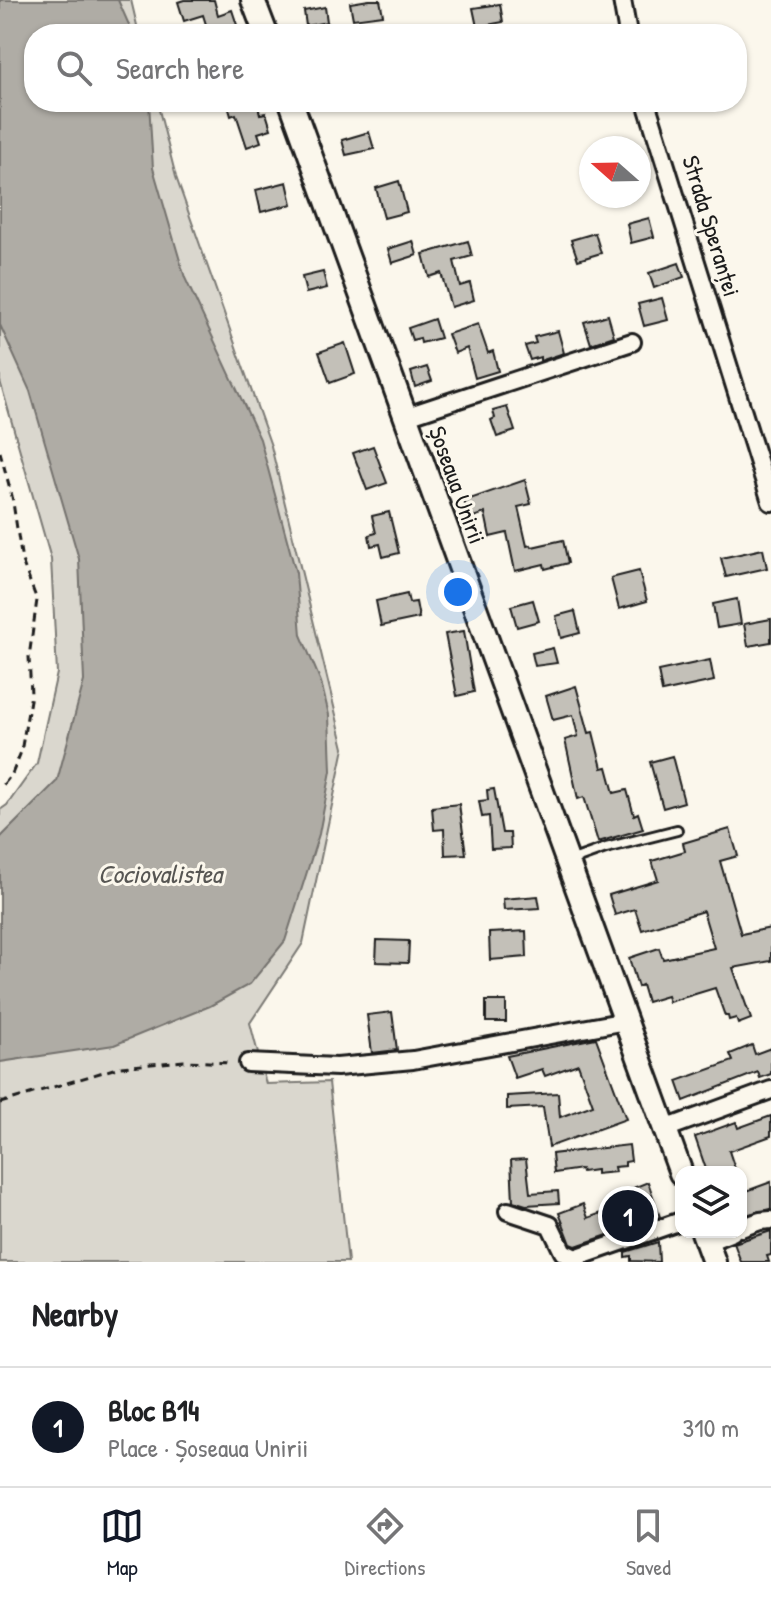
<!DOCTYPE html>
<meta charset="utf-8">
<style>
:root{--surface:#fff;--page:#f2f2f2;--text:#202124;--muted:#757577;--line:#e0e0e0;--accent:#111827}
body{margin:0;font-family:"Patrick Hand",sans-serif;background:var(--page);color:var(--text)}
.controls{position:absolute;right:24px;bottom:24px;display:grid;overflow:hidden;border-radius:16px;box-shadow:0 2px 6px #0004}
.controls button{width:72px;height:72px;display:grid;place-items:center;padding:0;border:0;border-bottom:2px solid var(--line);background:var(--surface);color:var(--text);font:40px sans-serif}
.compass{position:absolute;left:579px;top:136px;width:72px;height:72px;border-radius:50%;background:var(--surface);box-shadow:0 2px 6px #0004;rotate:290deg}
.you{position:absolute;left:458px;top:592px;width:28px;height:28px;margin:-20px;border:6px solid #fff;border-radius:50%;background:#1a73e8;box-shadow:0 0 0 12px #1a73e833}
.badge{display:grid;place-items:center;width:52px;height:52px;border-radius:50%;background:var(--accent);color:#fff;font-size:26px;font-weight:700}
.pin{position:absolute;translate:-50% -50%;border:4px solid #fff;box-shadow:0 2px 8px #0006}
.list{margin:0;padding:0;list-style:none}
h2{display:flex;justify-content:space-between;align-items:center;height:104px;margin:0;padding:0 32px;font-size:34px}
h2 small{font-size:26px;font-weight:400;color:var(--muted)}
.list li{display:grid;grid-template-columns:52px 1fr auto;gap:24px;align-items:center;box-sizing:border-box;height:120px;padding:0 32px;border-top:2px solid var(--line)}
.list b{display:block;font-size:30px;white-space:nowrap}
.list p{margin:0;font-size:26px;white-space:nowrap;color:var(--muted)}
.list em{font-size:26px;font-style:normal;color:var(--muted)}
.icon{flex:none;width:44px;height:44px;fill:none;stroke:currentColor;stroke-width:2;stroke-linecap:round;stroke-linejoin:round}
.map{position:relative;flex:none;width:771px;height:1262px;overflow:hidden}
.search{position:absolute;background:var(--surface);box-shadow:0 2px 6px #0004;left:24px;right:24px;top:24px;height:88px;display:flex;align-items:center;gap:20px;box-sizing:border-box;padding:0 28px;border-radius:32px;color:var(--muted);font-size:30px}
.sheet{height:224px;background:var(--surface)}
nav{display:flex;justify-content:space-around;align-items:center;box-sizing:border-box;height:112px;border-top:2px solid var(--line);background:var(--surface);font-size:22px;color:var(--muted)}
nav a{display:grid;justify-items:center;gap:4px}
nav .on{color:var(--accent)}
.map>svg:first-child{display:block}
.green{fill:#dad7ce;stroke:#7b7a75;stroke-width:2}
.water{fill:#afaca5;stroke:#74726e;stroke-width:2}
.building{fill:#c3c0b8;stroke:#1c1c1c;stroke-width:2}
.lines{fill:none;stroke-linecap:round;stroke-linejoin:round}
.lane-casing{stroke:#1c1c1c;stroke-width:14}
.street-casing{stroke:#1c1c1c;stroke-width:22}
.secondary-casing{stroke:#1c1c1c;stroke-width:28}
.path{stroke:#1c1c1c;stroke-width:3;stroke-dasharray:8 6;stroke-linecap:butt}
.lane{stroke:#fbf7ec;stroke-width:8}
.street{stroke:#fbf7ec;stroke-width:16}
.secondary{stroke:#fbf7ec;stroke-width:22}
.labels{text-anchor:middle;stroke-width:6;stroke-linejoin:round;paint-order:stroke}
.street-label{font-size:24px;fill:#1c1c1c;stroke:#fbf7ec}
.water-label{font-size:26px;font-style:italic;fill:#575653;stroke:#fbf7ec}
</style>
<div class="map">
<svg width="771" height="1262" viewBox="0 0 771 1262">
<rect width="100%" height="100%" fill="#fbf7ec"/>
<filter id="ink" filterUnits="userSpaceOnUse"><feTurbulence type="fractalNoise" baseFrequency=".0125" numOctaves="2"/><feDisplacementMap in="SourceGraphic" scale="16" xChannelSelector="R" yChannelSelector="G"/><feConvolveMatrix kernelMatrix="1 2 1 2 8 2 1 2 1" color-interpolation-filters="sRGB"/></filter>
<g filter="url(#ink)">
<path class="green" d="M0 0H131L139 34H34V102H157L176 177 271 446 344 748 303 943 250 1023 266 1084 329 1082 348 1262H0V810L7 805 37 763 57 673 51 559 0 381Z"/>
<path class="water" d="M0 0H118L133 34H34V102H149L153 168 185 278 260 439 296 573 301 635 321 682 329 715 331 771 319 834 285 941 250 984 210 1006 114 1045 0 1062V838L57 781 84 681 79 559 30 391 0 325Z"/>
<g class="building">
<path d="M184 0H214L218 15 232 10 239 31 230 34H209L203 15 184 21 178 2Z"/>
<path d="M369 0H380L383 15 353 19 350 3Z"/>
<path d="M500 4 503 22 477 27 473 8Z"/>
<path d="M325 7 327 22 306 26 304 11Z"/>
<path d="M227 102H257L260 114 266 113 271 129 258 133 261 142 247 147 236 114 231 116Z"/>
<path d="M369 132 374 149 346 155 342 140Z"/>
<path d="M399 181 407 212 384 218 376 188Z"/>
<path d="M287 182 292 204 261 212 256 190Z"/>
<path d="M649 218 654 237 631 243 627 224Z"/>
<path d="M595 233 601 253 578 260 571 240Z"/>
<path d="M413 241 417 255 392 263 388 249Z"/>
<path d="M468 241 472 256 454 261 460 286 470 283 474 300 451 307 441 273 429 277 423 254Z"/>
<path d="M679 263 684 277 654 288 649 273Z"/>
<path d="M323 272 327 288 306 293 302 277Z"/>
<path d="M662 298 668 320 644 326 638 304Z"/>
<path d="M608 315 614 336 591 344 584 322Z"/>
<path d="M434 319 440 338 421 343 420 338 412 340 408 328Z"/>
<path d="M478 324 488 353 493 351 498 371 475 378 467 348 455 353 448 334Z"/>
<path d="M558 331 564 353 540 361V357L530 360 525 346 536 343 534 337Z"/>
<path d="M345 343 355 374 330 383 319 352Z"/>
<path d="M427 367 432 381 415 387 411 372Z"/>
<path d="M507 407 515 431 497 437 491 420 495 418 493 411Z"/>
<path d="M373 446 387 483 367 490 353 453Z"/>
<path d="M525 480 531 504 518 507 527 546 531 545 532 547 563 540 568 563 545 569 544 564 515 571 507 533 490 537 485 513 470 518 464 501Z"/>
<path d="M389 512 399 553 383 557 380 544 371 546 369 535 376 533 372 516Z"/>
<path d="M763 549 767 568 726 577 721 558Z"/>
<path d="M639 571 647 601 619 609 611 578Z"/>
<path d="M407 594 409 603 416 602 419 618 381 626 376 601Z"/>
<path d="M737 599 741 624 717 628 713 604Z"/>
<path d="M533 600 539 621 517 627 511 606Z"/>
<path d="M575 611 580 633 561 638 556 616Z"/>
<path d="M771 619V642L748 646 744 624Z"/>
<path d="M464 631 474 692 457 696 445 634Z"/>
<path d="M553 648 557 663 535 666 532 653Z"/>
<path d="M710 660 714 681 662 692 658 671Z"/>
<path d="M576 686 589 733 593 732 602 768 607 767 614 793 627 790 634 815 638 813 643 829 598 842 584 797 578 799 565 740 578 736 573 715 553 720 546 696Z"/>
<path d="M672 756 684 802 663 808 650 762Z"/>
<path d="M494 789 502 833H510L511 848 491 849 489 816 482 817 479 801 488 800 487 790Z"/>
<path d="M459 804 466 854 445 855 444 829 434 830 432 807Z"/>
<path d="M730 829 738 856 720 861 741 934 771 928V961L733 968 751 1019 738 1024 736 1018 729 1020 728 1016H725L715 988 669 1002 667 996 647 1002 642 985 638 987 629 958 659 948 663 959 714 948 703 911 642 930 635 909 615 915 609 895 658 880 652 861 685 851 683 843Z"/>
<path d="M538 896 540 908 504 910 503 899Z"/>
<path d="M526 931 527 957 490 960 489 933Z"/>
<path d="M377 940 409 941 408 963 376 962Z"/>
<rect x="486" y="1001" width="20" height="21"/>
<path d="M392 1012 397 1050 372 1053 367 1015Z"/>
<path d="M596 1038 626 1119 549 1147 543 1107 507 1109V1096L558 1093 560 1117 593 1105 578 1064 545 1076 542 1069 515 1078 507 1056Z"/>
<path d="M752 1045 755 1054 771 1048V1074L760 1078 758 1072 684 1101 677 1081 733 1061 730 1054Z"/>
<path d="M771 1116V1136L729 1151 736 1172H707L695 1137 736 1122 738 1128Z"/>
<path d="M629 1145 631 1161 625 1162V1166L614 1167 615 1172 596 1174V1170L582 1172 581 1169 554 1173 552 1154Z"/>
<path d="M526 1159 530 1193 558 1191 559 1203 526 1205 513 1201 511 1160Z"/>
<path d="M648 1182 660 1217 576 1246 571 1244 559 1213 583 1204 588 1218 627 1204 623 1192Z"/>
<path d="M771 1182V1209L741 1216V1193Z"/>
<path d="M771 1231V1255L767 1256 769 1262H741L734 1243Z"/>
<path d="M658 1242 659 1262 631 1261V1256L625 1257V1252Z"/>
</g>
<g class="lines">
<g class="lane-casing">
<path id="lane" d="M570 861 606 848 677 830"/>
</g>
<g class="street-casing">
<g id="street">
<path d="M622 0 628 34"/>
<path d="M646 102 771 502"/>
<path d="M404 417 632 342"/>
<path d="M248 1063 337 1067 413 1060 626 1021"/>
<path d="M665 1129 771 1090"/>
<path d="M508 1211 550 1225 563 1252 575 1258 681 1221"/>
<path d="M741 1228 760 1221 771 1220"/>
<path d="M707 1242 732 1232"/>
</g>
</g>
<g class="secondary-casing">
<g id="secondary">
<path d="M253 0 266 34"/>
<path d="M291 102 681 1173"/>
<path d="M703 1232 714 1262"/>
</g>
</g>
<g class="path">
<path d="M0 452 12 496 22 561 37 600 29 657 31 694 21 752 12 774 0 789"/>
<path d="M0 1103 120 1067 184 1061 232 1063"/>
</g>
<use href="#lane" class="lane"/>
<use href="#street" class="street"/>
<use href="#secondary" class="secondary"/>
</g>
</g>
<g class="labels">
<g class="street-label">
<text transform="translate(711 226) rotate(73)" y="8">Strada Speranței</text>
<text transform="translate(457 485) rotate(70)" y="8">Șoseaua Unirii</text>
</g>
<g class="water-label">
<text x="160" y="883">Cociovalistea</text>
</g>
</g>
</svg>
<div class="controls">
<button><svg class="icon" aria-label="layers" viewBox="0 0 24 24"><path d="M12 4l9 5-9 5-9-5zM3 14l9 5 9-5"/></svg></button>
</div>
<svg class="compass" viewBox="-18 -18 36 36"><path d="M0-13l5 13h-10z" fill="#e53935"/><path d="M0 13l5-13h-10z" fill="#757577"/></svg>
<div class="you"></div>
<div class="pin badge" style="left:628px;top:1216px">1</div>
<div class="search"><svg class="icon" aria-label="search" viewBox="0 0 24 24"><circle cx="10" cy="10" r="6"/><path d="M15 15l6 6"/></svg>Search here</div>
</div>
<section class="sheet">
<h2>Nearby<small></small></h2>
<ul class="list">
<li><span class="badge">1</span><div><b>Bloc B14</b><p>Place · Șoseaua Unirii</p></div><em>310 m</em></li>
</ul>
</section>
<nav>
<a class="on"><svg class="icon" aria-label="map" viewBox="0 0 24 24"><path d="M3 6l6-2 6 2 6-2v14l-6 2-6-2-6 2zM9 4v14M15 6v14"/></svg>Map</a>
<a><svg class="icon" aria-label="directions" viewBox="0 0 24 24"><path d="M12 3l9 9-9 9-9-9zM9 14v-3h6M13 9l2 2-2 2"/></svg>Directions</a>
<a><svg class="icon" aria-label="saved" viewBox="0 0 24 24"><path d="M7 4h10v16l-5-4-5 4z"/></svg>Saved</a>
</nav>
